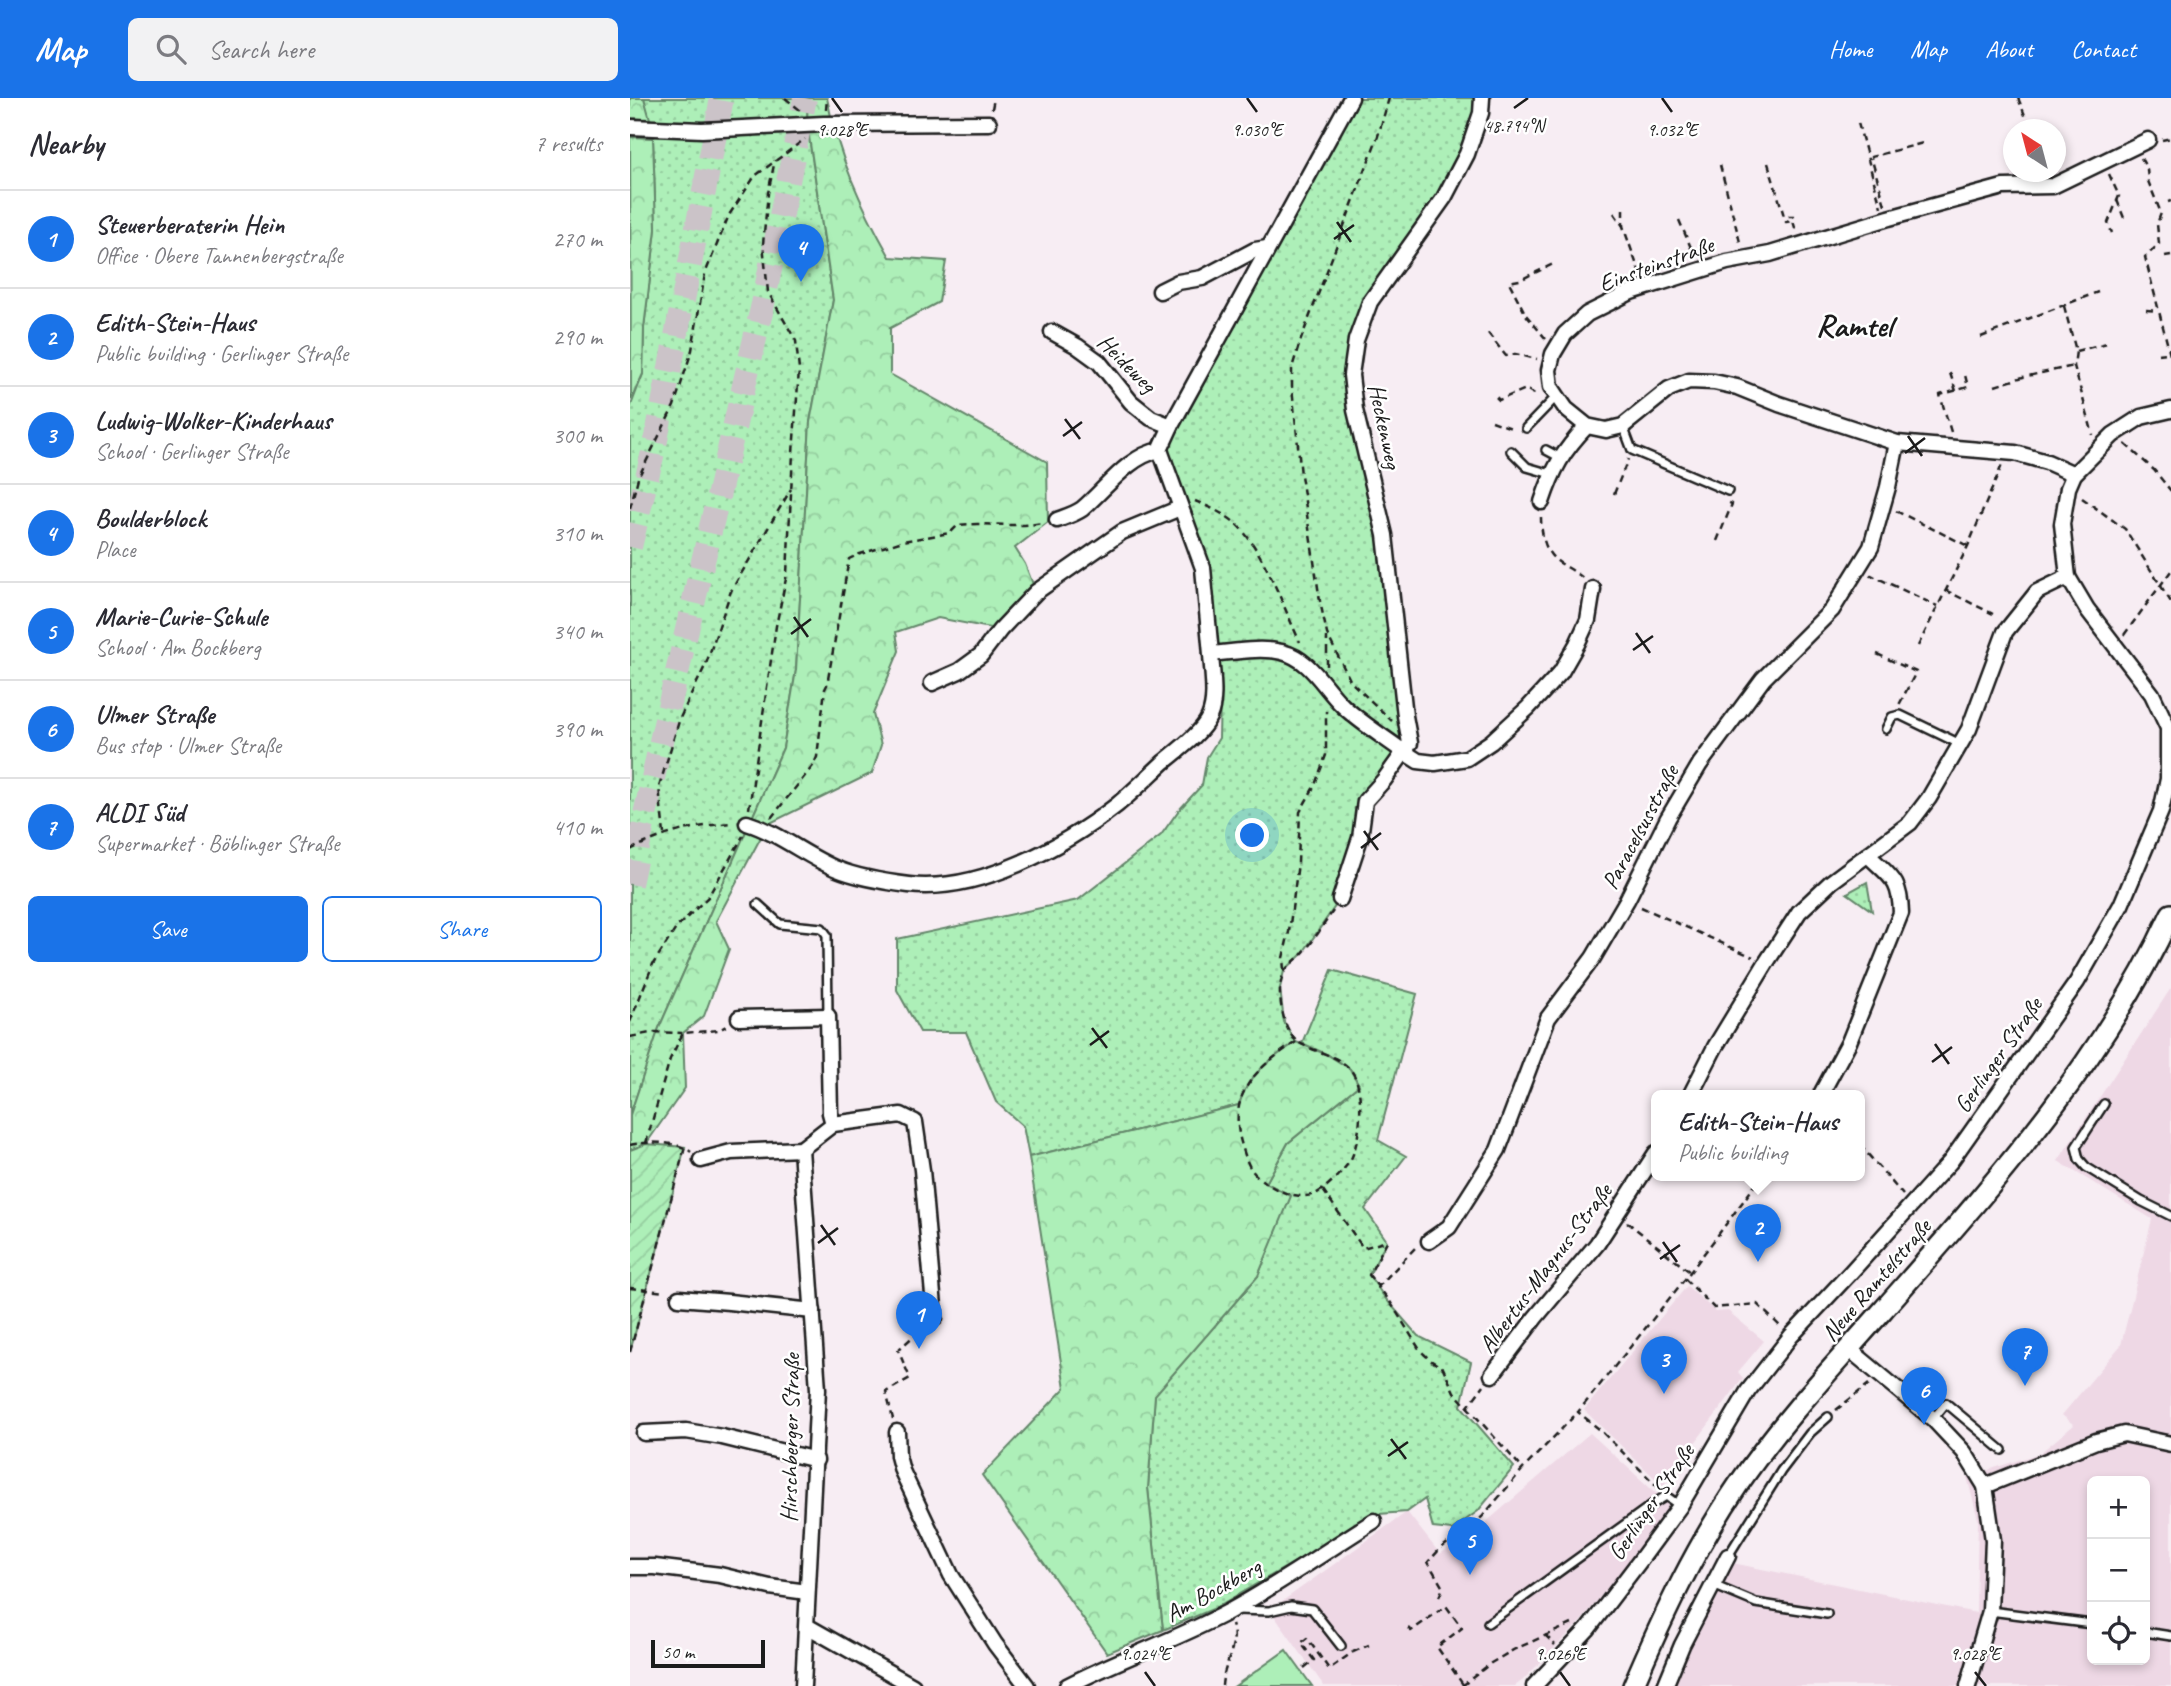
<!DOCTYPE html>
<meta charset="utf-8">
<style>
:root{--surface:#fff;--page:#f2f2f3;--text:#2b2b33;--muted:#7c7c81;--line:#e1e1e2;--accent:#1a73e8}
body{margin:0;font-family:Caveat,sans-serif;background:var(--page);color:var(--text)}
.controls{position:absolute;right:21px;bottom:21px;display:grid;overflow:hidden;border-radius:10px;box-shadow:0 4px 10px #0003}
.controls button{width:63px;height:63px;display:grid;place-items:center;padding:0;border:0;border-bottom:2px solid var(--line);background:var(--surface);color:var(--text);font:35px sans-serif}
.compass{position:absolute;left:1373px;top:21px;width:63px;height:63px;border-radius:50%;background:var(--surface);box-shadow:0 4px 10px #0003;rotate:324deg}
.scale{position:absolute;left:21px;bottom:18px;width:114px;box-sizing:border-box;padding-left:7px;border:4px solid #1c1c1c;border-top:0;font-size:19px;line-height:24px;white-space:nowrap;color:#1c1c1c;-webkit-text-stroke:5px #fff;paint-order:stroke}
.you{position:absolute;left:623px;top:738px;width:24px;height:24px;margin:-18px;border:5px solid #fff;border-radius:50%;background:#1a73e8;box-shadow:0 0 0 10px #1a73e833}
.badge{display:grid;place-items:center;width:46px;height:46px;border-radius:50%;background:var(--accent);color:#fff;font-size:23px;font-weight:700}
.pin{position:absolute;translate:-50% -58px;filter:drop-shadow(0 2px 4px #0008)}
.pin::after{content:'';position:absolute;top:37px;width:24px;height:21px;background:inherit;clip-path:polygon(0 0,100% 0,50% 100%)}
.popup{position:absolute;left:1021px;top:992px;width:214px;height:91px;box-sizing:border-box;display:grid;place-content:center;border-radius:10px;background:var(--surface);filter:drop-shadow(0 2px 5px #0005);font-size:23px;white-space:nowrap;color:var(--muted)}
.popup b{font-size:26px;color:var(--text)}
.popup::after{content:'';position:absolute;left:50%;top:100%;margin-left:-14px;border:14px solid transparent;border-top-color:var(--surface)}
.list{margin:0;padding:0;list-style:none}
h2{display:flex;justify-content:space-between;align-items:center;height:91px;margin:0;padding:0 28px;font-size:30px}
h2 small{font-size:23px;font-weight:400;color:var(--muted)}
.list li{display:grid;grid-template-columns:46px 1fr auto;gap:21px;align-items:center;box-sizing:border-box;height:98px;padding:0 28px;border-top:2px solid var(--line)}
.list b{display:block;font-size:26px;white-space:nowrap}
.list p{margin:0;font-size:23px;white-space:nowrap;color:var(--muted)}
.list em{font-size:23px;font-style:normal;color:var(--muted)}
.actions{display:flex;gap:14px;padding:21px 28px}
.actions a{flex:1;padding:16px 0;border:2px solid var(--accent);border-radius:10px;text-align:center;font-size:24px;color:var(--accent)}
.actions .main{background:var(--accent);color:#fff}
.icon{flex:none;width:38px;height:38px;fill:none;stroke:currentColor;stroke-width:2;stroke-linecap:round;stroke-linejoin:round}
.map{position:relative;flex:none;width:1541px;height:1588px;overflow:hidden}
header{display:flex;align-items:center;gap:42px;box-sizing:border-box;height:98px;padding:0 35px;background:var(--accent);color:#fff}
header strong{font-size:33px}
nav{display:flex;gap:38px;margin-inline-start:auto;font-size:24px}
.search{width:490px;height:63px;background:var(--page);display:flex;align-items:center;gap:18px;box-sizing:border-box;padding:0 24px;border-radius:10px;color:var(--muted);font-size:26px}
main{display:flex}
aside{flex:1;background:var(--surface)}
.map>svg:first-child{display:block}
.built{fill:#eed8e5;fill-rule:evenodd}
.grass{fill:url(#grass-dots);stroke:#64866a;stroke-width:2}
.forest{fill:url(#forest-crowns);stroke:#64866a;stroke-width:2}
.garden{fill:url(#garden-furrows);stroke:#64866a;stroke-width:2}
.pitch{fill:#adefb8;stroke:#64866a;stroke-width:2}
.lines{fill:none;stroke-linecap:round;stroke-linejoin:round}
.motorway-tunnel{stroke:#cbc3c8;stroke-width:24;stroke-dasharray:24 12;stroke-linecap:butt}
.service-casing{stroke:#1c1c1c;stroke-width:12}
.minor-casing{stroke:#1c1c1c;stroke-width:19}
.secondary-casing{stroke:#1c1c1c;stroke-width:24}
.path{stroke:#1c1c1c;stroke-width:2.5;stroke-dasharray:7 5;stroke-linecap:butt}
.service{stroke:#fff;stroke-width:7}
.minor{stroke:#fff;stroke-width:14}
.secondary{stroke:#fff;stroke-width:19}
.ticks{fill:none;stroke:#1c1c1c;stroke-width:2.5}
.labels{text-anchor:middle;stroke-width:5;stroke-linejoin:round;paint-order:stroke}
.street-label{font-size:24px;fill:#1c1c1c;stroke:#fff}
.district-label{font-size:32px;font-weight:bold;fill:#1c1c1c;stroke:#fff}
.ticks-label{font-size:18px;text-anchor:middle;fill:#1c1c1c;stroke:#fff;stroke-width:5;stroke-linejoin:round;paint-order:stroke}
</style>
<header>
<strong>Map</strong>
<div class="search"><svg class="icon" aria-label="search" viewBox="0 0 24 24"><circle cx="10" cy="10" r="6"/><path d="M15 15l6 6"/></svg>Search here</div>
<nav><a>Home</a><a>Map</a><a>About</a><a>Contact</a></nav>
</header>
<main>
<aside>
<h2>Nearby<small>7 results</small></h2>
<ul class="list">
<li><span class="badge">1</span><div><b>Steuerberaterin Hein</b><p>Office · Obere Tannenbergstraße</p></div><em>270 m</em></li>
<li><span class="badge">2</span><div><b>Edith-Stein-Haus</b><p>Public building · Gerlinger Straße</p></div><em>290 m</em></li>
<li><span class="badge">3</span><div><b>Ludwig-Wolker-Kinderhaus</b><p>School · Gerlinger Straße</p></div><em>300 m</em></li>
<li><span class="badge">4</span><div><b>Boulderblock</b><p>Place</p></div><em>310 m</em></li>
<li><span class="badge">5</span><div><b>Marie-Curie-Schule</b><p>School · Am Bockberg</p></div><em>340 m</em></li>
<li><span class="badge">6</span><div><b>Ulmer Straße</b><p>Bus stop · Ulmer Straße</p></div><em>390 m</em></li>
<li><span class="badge">7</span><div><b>ALDI Süd</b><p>Supermarket · Böblinger Straße</p></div><em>410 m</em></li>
</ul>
<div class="actions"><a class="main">Save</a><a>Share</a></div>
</aside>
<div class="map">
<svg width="1541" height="1588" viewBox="0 0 1541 1588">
<defs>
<pattern id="grass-dots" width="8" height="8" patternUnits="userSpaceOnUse" patternTransform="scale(1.75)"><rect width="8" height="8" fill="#adefb8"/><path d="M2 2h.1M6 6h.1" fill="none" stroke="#94cc9e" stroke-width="1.8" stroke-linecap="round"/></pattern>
<pattern id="forest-crowns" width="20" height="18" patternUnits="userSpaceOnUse" patternTransform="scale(1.75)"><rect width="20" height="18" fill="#adefb8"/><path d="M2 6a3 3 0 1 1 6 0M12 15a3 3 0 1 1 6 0" fill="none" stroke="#94cc9e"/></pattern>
<pattern id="garden-furrows" width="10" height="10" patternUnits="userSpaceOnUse" patternTransform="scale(1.75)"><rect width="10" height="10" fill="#adefb8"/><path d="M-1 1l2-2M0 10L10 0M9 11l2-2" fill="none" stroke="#94cc9e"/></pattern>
</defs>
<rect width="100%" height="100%" fill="#f7edf3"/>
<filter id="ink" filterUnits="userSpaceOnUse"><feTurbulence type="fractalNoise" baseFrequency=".0143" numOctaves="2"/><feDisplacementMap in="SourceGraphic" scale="14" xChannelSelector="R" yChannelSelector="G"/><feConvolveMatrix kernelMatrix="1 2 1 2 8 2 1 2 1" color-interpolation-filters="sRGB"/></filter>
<g filter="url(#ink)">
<g class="built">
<path d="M1541 890V1588H1026L1044 1546 1088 1462 1346 1515 1348 1421 1337 1379 1410 1355 1444 1327 1432 1317 1491 1247 1522 1121 1428 1063ZM1462 1383H1515V1562H1462Z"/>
<path d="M1057 1188 1086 1214 1098 1213 1134 1243 1108 1274 1113 1280 1033 1388 954 1312Z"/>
<path d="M960 1335 1042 1410 951 1523 893 1582 885 1588H694L640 1512 777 1414 810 1456 854 1426Z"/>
</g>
<g class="grass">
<path d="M14 0H178L177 25 203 202 180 324 166 572 153 650 29 930 0 1017V310L13 276 14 230 26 131 23 40Z"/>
<path d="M721 0H850L837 56 740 204 721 277 736 357 780 645 735 703 710 801 672 856 654 873 650 890 654 924 666 944C643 959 616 979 609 1007L399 1059 393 1028 366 1004 336 934H290L267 892V841L448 802 531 737 549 712 572 687 577 659 589 640 590 598 570 466 530 352Z"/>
<path d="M1237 784 1242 813 1217 795Z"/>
<path d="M702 872 787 896 748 1042 776 1058 735 1111 757 1143 739 1177 755 1200 788 1238 841 1264 831 1308 884 1369 848 1413 822 1432 803 1430 795 1401 777 1414 748 1416 583 1511 533 1532 518 1390 525 1296 628 1178 660 1097 636 1085 658 1045 729 987 720 971 698 957 672 945Z"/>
</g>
<g class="forest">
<path d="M0 0H14L20 21 0 20Z"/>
<path d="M178 0H197C208 58 231 108 260 159L316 163 309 204 260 230V276L417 364 418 424 385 450 395 466 406 494 370 532 308 520 266 534 269 553 243 616 251 647 242 675 138 726 86 823 99 851 74 918 53 935 55 990 16 1046 0 1052V1017L29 930 153 650 166 572 180 324 203 202 177 25Z"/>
<path d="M0 39 23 40 26 131 14 230 13 276 1 302Z"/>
<path d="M666 944 698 957 720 971 729 987 658 1045 636 1085 661 1098 628 1178 525 1297 518 1390 533 1532 477 1555 352 1377 435 1290 399 1059 609 1007C617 977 641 961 666 944Z"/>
</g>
<path class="garden" d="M16 1046 55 1049 0 1254V1052Z"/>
<path class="pitch" d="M656 1552 682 1588H605Z"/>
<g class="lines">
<g class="motorway-tunnel">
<path d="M0 449 26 342 92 0"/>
<path d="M0 786 32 639 133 206 175 0"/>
</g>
<g class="service-casing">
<g id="service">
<path d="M993 328 1002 352 1098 393"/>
<path d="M896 330 927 298"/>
<path d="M916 352 931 360"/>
<path d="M881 353 897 369 921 376"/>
<path d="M1256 631 1262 619 1270 617 1330 646"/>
<path d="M128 806 150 826 192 830 197 837 198 918"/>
<path d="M1474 1006 1446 1049 1449 1061 1456 1069 1511 1103 1541 1118"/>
<path d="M1303 1321 1316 1305 1372 1352"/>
<path d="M1098 1458 1151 1373 1180 1335 1198 1319"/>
<path d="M1083 1487 1126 1505 1197 1516"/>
<path d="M607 1512 639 1513 661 1508 682 1511 711 1548"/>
<path d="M1360 1513 1462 1526"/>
<path d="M858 1525 1023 1406 1036 1398 1050 1408"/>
<path d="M1515 1534 1541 1538"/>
</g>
</g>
<g class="minor-casing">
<g id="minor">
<path d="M852 0 851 15 837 56 814 100 740 204 726 242 721 277 725 312 755 437 775 618 780 645 774 654 788 663 805 665 837 660 861 644 898 610 931 574 947 546 958 522 963 491"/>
<path d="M0 29 72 32 194 26 359 25"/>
<path d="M530 193 548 184 572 180 625 152 637 150"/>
<path d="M422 234 447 248 469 264 501 304 521 320 541 328"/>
<path d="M1444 376 1417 364 1385 355 1267 345 1149 306 1107 289 1084 284 1059 283 1039 291 993 328 976 332 957 328 936 311 927 298 921 289 919 272 923 256 935 236 957 216 1001 194 1097 164 1140 156 1259 120 1373 89 1423 88 1518 42"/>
<path d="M912 404C923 371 932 354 957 328"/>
<path d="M427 422C435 419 445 416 452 411 476 391 498 358 530 352"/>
<path d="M302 585 329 573 351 557 370 532 406 494 492 434 550 410"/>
<path d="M117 725C149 735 176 758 207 771 229 780 255 784 279 787 349 795 433 749 487 707 503 694 519 678 534 664 547 653 572 635 579 619 587 601 582 576 581 556"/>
<path d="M710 801 730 740 735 703 754 682 774 654C754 639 731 625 713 608 693 589 681 561 652 554 630 549 604 554 581 556L573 470 530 352 541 328 721 0"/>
<path d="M109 920 198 918 200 1015 203 1026"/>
<path d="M1060 998 1085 949 1136 865 1169 814 1201 784 1280 725 1299 700 1339 631 1375 534 1407 494 1438 479"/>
<path d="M1190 998 1219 944 1271 815C1270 781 1261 780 1238 757"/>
<path d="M171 1051 188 1291 173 1588"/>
<path d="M171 1051 203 1026 271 1017 285 1024 292 1072 305 1220"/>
<path d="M71 1062 101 1054 171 1051"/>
<path d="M799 1143 819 1129 868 1052 918 920 963 860 997 802 1038 720 1070 666 1133 581 1202 512 1241 449 1258 389 1267 345"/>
<path d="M49 1200 99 1204 183 1213"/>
<path d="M1219 1251 1303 1321 1334 1354 1355 1388 1363 1442 1360 1513 1338 1588"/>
<path d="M862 1277 905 1220 967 1146 1026 1055"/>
<path d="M267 1334 268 1358 272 1373 321 1477 365 1546 397 1588"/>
<path d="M14 1335 56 1333 92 1339 186 1362"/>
<path d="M1355 1388 1466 1343 1494 1336 1541 1346"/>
<path d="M0 1469H25L90 1477 140 1489 177 1494"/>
<path d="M177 1528 283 1588"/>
<path d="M437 1588C489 1561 546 1542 598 1514 648 1487 696 1453 744 1423"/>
<path d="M904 1588 958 1531 1009 1464 1050 1408 1118 1293 1161 1238 1221 1174 1320 1064 1447 884 1491 807 1531 713 1538 681V630L1522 596 1457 511 1438 479 1432 426 1438 390 1444 376 1483 337 1511 319 1541 312"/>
<path d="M1035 1588 1052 1547 1098 1458"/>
</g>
</g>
<g class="secondary-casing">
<path id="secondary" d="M1003 1588C1033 1518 1065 1450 1108 1387 1151 1324 1203 1269 1253 1212 1361 1089 1472 966 1541 816"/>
</g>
<g class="path">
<path d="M155 0 170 12"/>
<path d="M759 0 748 38 670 244 662 270V289L671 377 690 503 697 536 721 584 762 623"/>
<path d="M1388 0 1401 32"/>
<path d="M362 11 364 0"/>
<path d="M196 12 197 0"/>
<path d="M1228 25 1251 109"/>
<path d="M1532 42 1541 40"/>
<path d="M1511 60 1517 71 1518 83 1531 115 1527 126 1529 146 1515 159 1541 260"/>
<path d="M1138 65 1154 118H1164L1156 124 1163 123 1166 133"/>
<path d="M1090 67 1111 148"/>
<path d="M1479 76 1489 98 1478 125 1482 135"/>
<path d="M1487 102 1494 120"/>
<path d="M1538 104 1541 103"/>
<path d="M1255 107 1241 59 1293 45"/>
<path d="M993 111V128"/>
<path d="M984 115 993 128 1010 176"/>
<path d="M1049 122 1065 159"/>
<path d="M1535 158 1541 157"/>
<path d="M1434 208 1446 253 1444 268 1463 337"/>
<path d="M1516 212 1528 213"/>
<path d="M858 235 876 258 885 256 907 261"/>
<path d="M1351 239 1468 194"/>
<path d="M916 241 896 217 879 184 890 182 925 165"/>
<path d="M1446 253 1477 245"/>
<path d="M1528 256 1539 255"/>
<path d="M1320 275 1326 293"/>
<path d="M1365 288 1393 279 1444 268"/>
<path d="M866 299 869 302 896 291 908 298"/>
<path d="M862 323 884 331"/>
<path d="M1321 334 1310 297 1338 289 1335 277"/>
<path d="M1495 346 1524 372 1541 393"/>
<path d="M984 396 998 361"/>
<path d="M1452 400 1495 431 1541 504"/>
<path d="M565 403C577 408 593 415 604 424 633 449 653 509 670 544"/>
<path d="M0 410 8 380 44 308 62 252 75 176 99 117 125 78 175 41"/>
<path d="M1266 413 1338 448"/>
<path d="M911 419C911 433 914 453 926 462 935 469 944 472 954 481"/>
<path d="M1087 443 1102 406 1097 404"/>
<path d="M1240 479 1241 477 1307 508"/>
<path d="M1315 492 1363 516"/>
<path d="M1494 537 1541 473"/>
<path d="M1288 548 1338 448 1372 367"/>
<path d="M1247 556 1286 574 1269 607"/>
<path d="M697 568V539"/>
<path d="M119 711 146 528 157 476 163 355 169 272 166 243 138 194 133 146 138 95 145 62"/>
<path d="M141 720 183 668 187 659 195 591 197 587 219 461 227 457 273 443 320 435 328 427C357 424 385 430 413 425"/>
<path d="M34 736 29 689 50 620 76 566 101 493 161 391"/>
<path d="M0 752C38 734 62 728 103 725"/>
<path d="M1011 809 1123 859"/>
<path d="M654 872 653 860 659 834 668 765 670 714 685 687 696 657V613"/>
<path d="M0 924 23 866 47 829 78 799 113 738"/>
<path d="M0 939 25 934 52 935"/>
<path d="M666 944C625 971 595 997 613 1051 618 1067 620 1074 636 1085 649 1094 669 1102 685 1096 695 1092 714 1072 720 1063 731 1043 736 988 720 971 706 956 683 954 668 944 655 936 649 905 650 890 650 886 652 879 654 875 657 867 667 862 672 856 684 843 693 827 703 813"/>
<path d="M16 1045 40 961 53 935 89 932 96 928"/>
<path d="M0 1047C16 1043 48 1043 61 1054"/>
<path d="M1230 1047 1273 1097"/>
<path d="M693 1092 733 1150 757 1143 739 1177 759 1202 790 1252 800 1262 813 1270 824 1294 893 1371"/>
<path d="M997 1124 1060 1174"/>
<path d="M1055 1181 1084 1210 1127 1206 1150 1228"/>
<path d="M0 1190 35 1194"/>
<path d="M747 1190 786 1149"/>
<path d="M0 1254 55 1049"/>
<path d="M837 1310 854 1287"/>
<path d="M1206 1312 1239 1286"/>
<path d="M263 1321 256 1294 280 1280 268 1252 295 1228"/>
<path d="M1029 1390 969 1331 948 1314 1055 1181 1132 1078"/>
<path d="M809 1499 813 1490 798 1464 811 1450 852 1419 893 1371 948 1314"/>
<path d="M778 1530 781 1533 816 1508 832 1530 807 1549 834 1588"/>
<path d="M915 1537 925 1547"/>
<path d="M723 1554 739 1547"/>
<path d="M674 1570 684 1562 671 1545 677 1540 699 1571 723 1554"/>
<path d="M592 1588C593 1567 609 1547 602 1527"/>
<path d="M832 1588 861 1565 885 1551 942 1526"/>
</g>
<use href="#service" class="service"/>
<use href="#minor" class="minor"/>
<use href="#secondary" class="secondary"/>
</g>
</g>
<path class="ticks" d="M202 0 212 14M617 0 627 14M1032 0 1042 14M884 10 898 0M707 124 721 144M704 141 724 127M435 321 450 341M433 338 452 324M1278 338 1292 358M1275 355 1295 340M164 519 178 539M1006 535 1020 555M161 536 181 521M1003 552 1023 538M734 733 748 752M731 750 751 735M462 930 477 950M1305 946 1319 966M460 947 479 933M1302 964 1322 949M191 1127 205 1147M1033 1144 1047 1164M188 1145 208 1130M1030 1161 1050 1147M761 1341 776 1361M758 1358 778 1344M515 1574 525 1588M930 1574 940 1588M1345 1574 1356 1588"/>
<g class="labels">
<g class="street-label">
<text transform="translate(1026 166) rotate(-20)" y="8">Einsteinstraße</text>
<text transform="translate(497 265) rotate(45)" y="8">Heideweg</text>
<text transform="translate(755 328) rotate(78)" y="8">Heckenweg</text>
<text transform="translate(1010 729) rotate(-62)" y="8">Paracelsusstraße</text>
<text transform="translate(1368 957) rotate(-55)" y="8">Gerlinger Straße</text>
<text transform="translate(915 1170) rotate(-53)" y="8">Albertus-Magnus-Straße</text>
<text transform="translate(1246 1182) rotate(-49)" y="8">Neue Ramtelstraße</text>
<text transform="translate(160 1340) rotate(-89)" y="8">Hirschberger Straße</text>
<text transform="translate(1021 1404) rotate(-56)" y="8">Gerlinger Straße</text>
<text transform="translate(583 1492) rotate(-29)" y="8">Am Bockberg</text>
</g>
<g class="district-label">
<text x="1224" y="238">Ramtel</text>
</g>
</g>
<g class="ticks-label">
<text x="884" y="34">48.794°N</text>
<text x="212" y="38">9.028°E</text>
<text x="627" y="38">9.030°E</text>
<text x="1042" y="38">9.032°E</text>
<text x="515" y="1562">9.024°E</text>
<text x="930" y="1562">9.026°E</text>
<text x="1345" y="1562">9.028°E</text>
</g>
</svg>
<div class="controls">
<button>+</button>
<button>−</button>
<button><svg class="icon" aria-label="locate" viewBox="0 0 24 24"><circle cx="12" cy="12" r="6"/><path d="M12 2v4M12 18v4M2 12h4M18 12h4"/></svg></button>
</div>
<svg class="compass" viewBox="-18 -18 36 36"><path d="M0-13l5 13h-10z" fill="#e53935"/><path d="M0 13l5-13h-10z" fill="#7c7c81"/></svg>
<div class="scale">50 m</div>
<div class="you"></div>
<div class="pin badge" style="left:289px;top:1251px">1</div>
<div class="pin badge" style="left:1128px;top:1164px">2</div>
<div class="popup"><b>Edith-Stein-Haus</b>Public building</div>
<div class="pin badge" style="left:1034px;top:1296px">3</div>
<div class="pin badge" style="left:171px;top:184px">4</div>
<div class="pin badge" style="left:840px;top:1477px">5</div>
<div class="pin badge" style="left:1294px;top:1327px">6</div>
<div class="pin badge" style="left:1395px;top:1288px">7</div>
</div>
</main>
